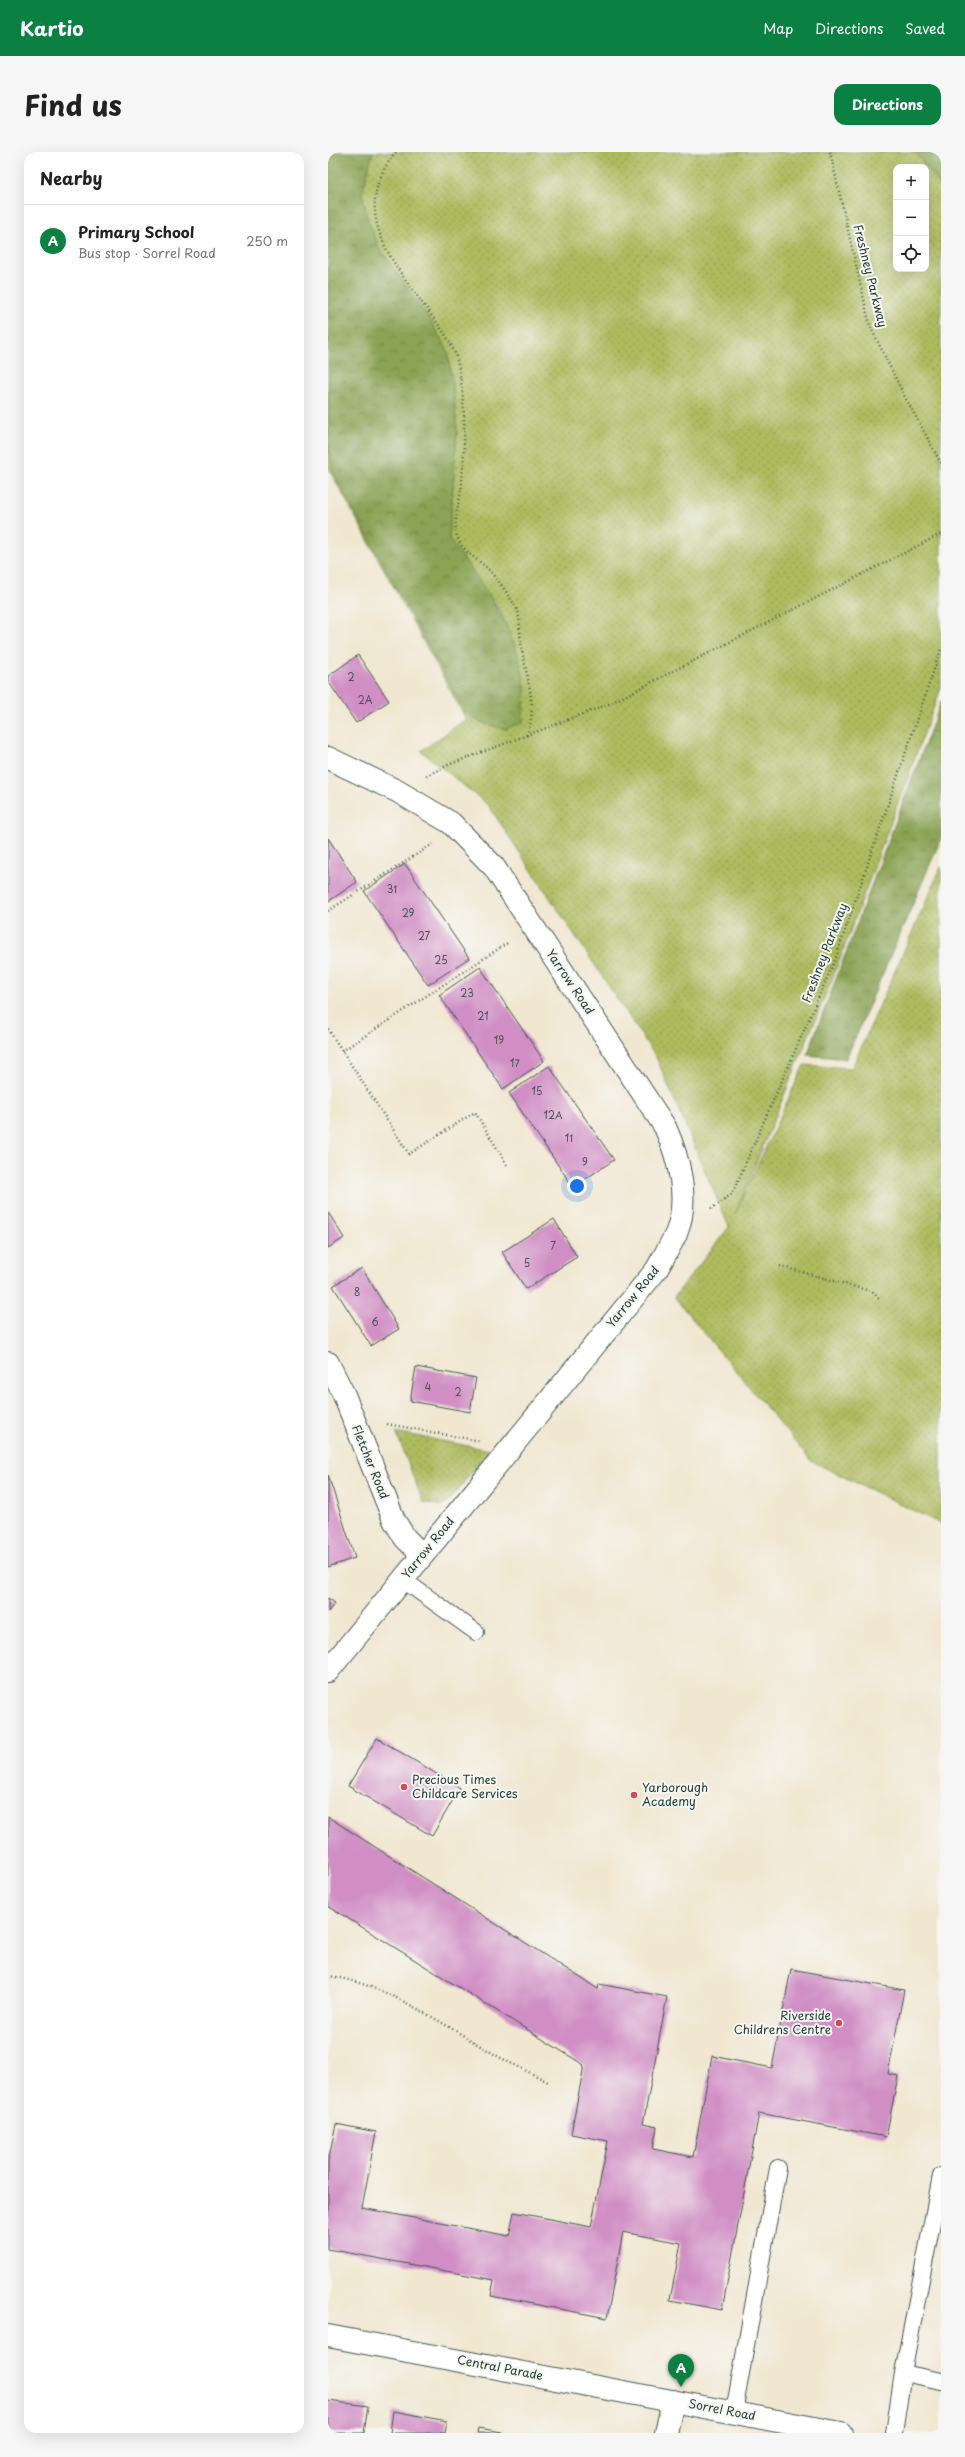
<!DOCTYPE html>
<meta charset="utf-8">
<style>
:root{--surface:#fff;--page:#f6f6f6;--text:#222;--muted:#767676;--line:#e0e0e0;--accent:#0b8043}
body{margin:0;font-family:"Playpen Sans",sans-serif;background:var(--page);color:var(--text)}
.controls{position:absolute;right:12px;top:12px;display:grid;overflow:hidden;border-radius:8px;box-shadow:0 4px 16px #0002}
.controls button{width:36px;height:36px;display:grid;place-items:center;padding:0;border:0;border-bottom:1px solid var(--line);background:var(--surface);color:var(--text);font:20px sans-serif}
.you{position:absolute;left:249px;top:1034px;width:14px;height:14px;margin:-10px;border:3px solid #fff;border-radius:50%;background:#1a73e8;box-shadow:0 0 0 6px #1a73e833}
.badge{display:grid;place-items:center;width:26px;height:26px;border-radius:50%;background:var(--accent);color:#fff;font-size:13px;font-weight:700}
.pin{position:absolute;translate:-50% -33px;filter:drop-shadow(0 1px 2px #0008)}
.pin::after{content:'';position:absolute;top:21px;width:14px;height:12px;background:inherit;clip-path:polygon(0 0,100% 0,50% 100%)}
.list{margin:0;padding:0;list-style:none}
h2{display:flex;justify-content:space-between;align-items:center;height:52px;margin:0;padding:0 16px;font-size:17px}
h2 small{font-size:13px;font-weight:400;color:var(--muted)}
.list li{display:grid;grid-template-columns:26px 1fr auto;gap:12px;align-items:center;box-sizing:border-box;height:72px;padding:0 16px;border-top:1px solid var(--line)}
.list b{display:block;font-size:15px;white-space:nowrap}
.list p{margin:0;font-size:13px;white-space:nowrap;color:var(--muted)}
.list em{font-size:13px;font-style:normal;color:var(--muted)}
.icon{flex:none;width:22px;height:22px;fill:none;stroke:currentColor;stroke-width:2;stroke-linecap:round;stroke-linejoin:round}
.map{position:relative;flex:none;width:613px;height:2281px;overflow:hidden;border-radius:12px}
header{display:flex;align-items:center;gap:24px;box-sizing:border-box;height:56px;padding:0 20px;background:var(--accent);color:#fff}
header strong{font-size:19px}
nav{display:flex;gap:22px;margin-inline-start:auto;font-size:14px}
.intro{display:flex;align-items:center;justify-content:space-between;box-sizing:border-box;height:96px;padding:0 24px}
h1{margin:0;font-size:28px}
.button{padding:10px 18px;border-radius:12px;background:var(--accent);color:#fff;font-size:14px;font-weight:700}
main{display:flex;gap:24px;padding:0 24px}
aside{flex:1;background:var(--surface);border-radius:12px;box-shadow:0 4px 16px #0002}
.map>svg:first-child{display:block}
.grass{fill:url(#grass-dots);stroke:#667c49;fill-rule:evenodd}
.forest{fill:url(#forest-crowns);stroke:#547044}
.building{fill:#d08ec5}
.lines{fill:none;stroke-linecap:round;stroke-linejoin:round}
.service-casing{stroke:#3e564c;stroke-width:18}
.minor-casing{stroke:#3e564c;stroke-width:24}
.path{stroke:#3e564c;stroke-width:2.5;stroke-dasharray:1 3;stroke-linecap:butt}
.service{stroke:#fff;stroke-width:16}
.minor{stroke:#fff;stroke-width:22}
.poi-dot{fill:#d1495b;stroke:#f6f6f2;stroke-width:1.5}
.labels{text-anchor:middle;stroke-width:4;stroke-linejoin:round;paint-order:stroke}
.number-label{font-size:10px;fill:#4b5158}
.street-label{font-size:12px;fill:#1f3d34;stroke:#f6f6f2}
.poi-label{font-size:12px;fill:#1f3d34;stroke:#f6f6f2;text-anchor:start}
</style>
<header>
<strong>Kartio</strong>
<nav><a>Map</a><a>Directions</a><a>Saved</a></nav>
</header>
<div class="intro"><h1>Find us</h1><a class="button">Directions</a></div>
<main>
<aside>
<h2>Nearby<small></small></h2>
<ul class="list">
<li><span class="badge">A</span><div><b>Primary School</b><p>Bus stop · Sorrel Road</p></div><em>250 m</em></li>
</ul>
</aside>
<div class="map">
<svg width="613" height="2281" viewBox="0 0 613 2281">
<defs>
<pattern id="grass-dots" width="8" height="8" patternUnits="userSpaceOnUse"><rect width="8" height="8" fill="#aebb5e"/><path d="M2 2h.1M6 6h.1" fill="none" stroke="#8d994e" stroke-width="1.8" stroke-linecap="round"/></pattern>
<pattern id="forest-crowns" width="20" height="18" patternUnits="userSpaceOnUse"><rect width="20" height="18" fill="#8aa355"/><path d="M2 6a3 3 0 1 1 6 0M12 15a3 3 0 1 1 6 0" fill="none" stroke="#708647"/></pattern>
</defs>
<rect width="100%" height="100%" fill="#f6f6f2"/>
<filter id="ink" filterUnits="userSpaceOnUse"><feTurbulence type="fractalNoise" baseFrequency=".025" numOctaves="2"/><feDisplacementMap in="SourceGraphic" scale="8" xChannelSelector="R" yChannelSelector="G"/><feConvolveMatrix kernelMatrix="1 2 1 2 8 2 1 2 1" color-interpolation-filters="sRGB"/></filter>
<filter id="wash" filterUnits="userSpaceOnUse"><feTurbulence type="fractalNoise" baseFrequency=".012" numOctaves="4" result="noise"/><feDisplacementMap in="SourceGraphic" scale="16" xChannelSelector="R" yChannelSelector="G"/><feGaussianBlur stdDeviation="0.9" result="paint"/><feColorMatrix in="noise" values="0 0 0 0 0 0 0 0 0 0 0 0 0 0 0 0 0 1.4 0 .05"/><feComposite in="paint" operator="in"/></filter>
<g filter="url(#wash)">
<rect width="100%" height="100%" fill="#f1e7d1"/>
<g class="grass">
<path d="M45 0H613V536L507 820 407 1062 476 913 524 916 613 715V1372L483 1309 346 1145 401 1075 328 905 160 653 93 599 138 567 4 323 0 314V294L5 321 197 534 186 494 173 460 121 387 129 280 125 234 119 197 102 168 51 96 39 65 34 41ZM568 15H598V117H568Z"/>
<path d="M68 1280 161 1298 122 1348 113 1354 95 1350Z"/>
</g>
<g class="forest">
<path d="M0 0H45L34 41 39 65 51 96 102 168 119 197 125 234 129 280 121 387C155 433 188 474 197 533 198 545 195 558 195 570L177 577 152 570 137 560 5 321 0 294Z"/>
<path d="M587 0H613V34Z"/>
<path d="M613 550V687L518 907 479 903Z"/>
</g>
<g id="blocks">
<g class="building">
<path d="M30 503 61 549 28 571 0 529V524Z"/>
<path d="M0 686 29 730 1 749 0 748Z"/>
<path d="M77 712 141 806 100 833 36 739Z"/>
<path d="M152 815 216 909 175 937 111 843Z"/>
<path d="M221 914 286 1008 245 1035 181 941Z"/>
<path d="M0 1060 16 1086 0 1096Z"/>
<path d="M226 1067 249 1105 198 1137 174 1100Z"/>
<path d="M34 1116 71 1177 43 1194 5 1134Z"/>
<path d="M88 1215 148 1226 142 1260 82 1249Z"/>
<path d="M0 1323 27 1406 0 1415Z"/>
<path d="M0 1446 7 1451 0 1460Z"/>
<path d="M49 1586 132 1636 104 1684 20 1634Z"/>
<path d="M0 1665 270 1837 271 1832 339 1845 315 1972 329 1975 325 1997 365 2005 384 1904 444 1916 463 1817 576 1838 560 1922 570 1924 558 1985 431 1961 394 2158 342 2148 353 2091 295 2080 279 2166 163 2144 166 2128 0 2097V2010L8 1972 48 1980 34 2056 181 2084 186 2060 263 2075 280 1989 243 1982 256 1913 0 1754Z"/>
<path d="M0 2249 40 2254 36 2281H0Z"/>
<path d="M65 2259 119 2269 117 2281H62Z"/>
<path d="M150 2276 174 2280V2281H149Z"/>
</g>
</g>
</g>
<g filter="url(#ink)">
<use href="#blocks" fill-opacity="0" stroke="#3e564c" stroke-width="1"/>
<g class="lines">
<g class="service-casing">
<g id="service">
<path d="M74 1427 148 1480"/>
<path d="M575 2221 613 2229"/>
<path d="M406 2260 450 2016"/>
<path d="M566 2281 575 2221 613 2024"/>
</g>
</g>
<g class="minor-casing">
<g id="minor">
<path d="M0 606 69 639 123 671 166 715 337 975C351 1006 362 1048 348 1082 342 1094 335 1106 329 1117L0 1519"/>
<path d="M0 1211 16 1243 66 1368 77 1386 94 1403"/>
<path d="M0 2184 513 2281"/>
<path d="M338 2281 345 2249"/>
</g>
</g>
<g class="path">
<path d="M68 0C18 61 67 113 104 164 115 179 126 193 130 212 138 250 137 291 134 330 133 345 126 363 128 378 129 397 147 405 159 416 167 424 185 448 189 458 193 467 191 480 193 490 196 519 212 556 198 584"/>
<path d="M502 0 542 174 577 245 613 311"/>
<path d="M98 624 120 613 279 553 613 382"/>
<path d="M0 759 105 692"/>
<path d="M0 877 81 1002 147 960 179 1013"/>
<path d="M14 899 181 790"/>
<path d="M383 1057 404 1042 507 808 613 497"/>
<path d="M452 1114 546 1140 552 1148"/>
<path d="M59 1272 152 1289"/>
<path d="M0 1824C57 1831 116 1873 166 1902 183 1912 202 1920 220 1930"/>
</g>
<use href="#service" class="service"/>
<use href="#minor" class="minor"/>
</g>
</g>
<g class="poi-dot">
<circle cx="76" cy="1635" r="4"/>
<circle cx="306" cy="1643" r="4"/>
<circle cx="511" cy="1871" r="4"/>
</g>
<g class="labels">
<g class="number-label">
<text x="23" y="529">2</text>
<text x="37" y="552">2A</text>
<text x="64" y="741">31</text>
<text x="80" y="765">29</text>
<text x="96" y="788">27</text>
<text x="113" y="812">25</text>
<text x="139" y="845">23</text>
<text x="155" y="868">21</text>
<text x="171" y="892">19</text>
<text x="187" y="915">17</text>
<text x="209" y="943">15</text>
<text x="225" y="967">12A</text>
<text x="241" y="990">11</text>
<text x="257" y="1014">9</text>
<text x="225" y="1098">7</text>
<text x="199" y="1115">5</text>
<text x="29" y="1144">8</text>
<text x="47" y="1174">6</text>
<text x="100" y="1239">4</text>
<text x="130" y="1244">2</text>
</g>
<g class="street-label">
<text transform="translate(542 124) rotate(76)" y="4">Freshney Parkway</text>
<text transform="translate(497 801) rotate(-69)" y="4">Freshney Parkway</text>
<text transform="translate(242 830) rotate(56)" y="4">Yarrow Road</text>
<text transform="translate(305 1145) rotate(-51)" y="4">Yarrow Road</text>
<text transform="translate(42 1310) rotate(68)" y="4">Fletcher Road</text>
<text transform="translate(100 1396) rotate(-51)" y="4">Yarrow Road</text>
<text transform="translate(172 2216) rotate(11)" y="4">Central Parade</text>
<text transform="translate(394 2258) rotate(11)" y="4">Sorrel Road</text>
</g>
<g class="poi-label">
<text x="84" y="1632">Precious Times<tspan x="84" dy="14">Childcare Services</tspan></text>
<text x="314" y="1640">Yarborough<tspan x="314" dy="14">Academy</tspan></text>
<text x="503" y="1868" text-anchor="end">Riverside<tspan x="503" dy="14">Childrens Centre</tspan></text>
</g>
</g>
</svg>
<div class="controls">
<button>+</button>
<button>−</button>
<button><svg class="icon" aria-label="locate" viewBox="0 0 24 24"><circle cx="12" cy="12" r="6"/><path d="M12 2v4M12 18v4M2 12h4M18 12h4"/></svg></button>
</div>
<div class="you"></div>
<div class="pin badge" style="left:353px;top:2235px">A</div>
</div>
</main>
